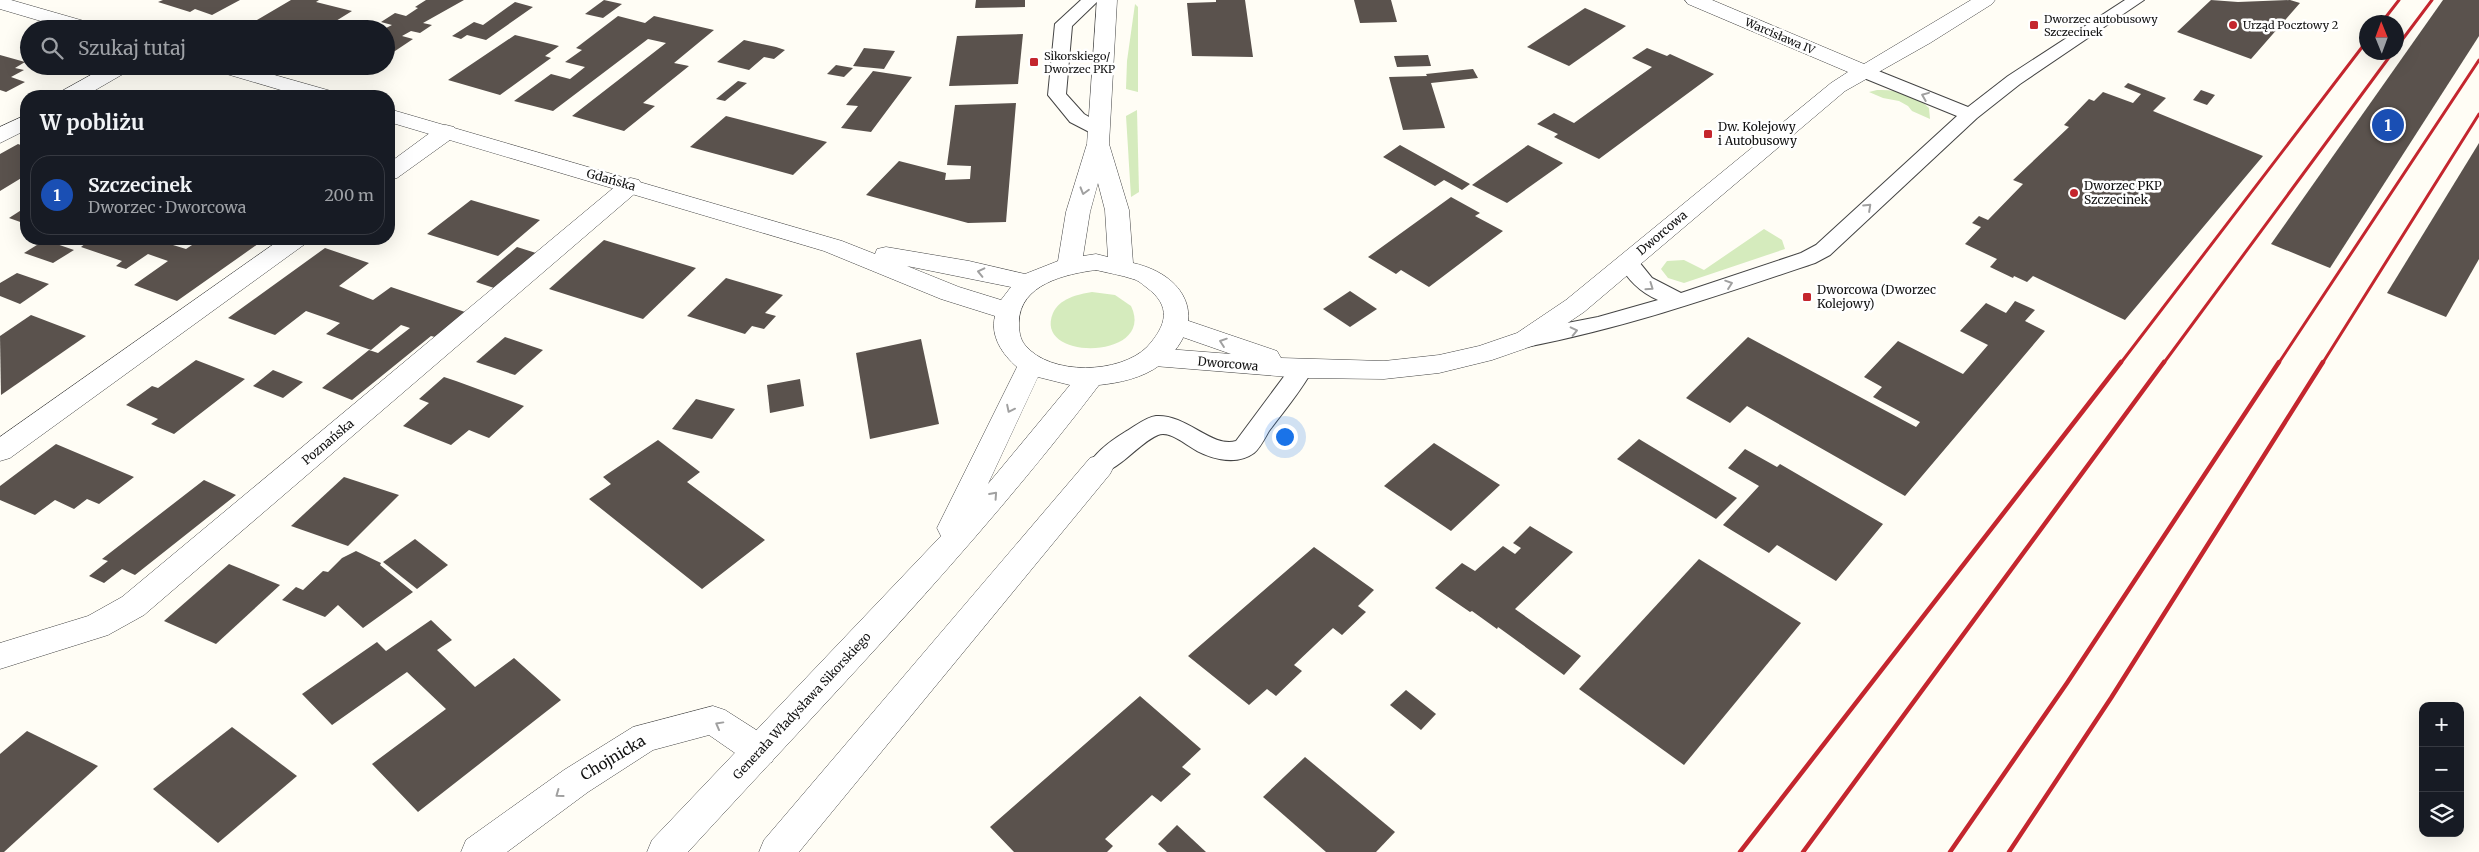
<!DOCTYPE html>
<html lang="pl">
<meta charset="utf-8">
<style>
:root{--surface:#171b24;--page:#242831;--text:#f1f3f6;--muted:#9ea1a6;--line:#363941;--accent:#c4262e}
body{margin:0;font-family:Merriweather,serif;background:var(--page);color:var(--text)}
.controls{position:absolute;right:15px;bottom:15px;display:grid;overflow:hidden;border-radius:10px;box-shadow:0 5px 20px #0002}
.controls button{width:45px;height:45px;display:grid;place-items:center;padding:0;border:0;border-bottom:1px solid var(--line);background:var(--surface);color:var(--text);font:25px sans-serif}
.compass{position:absolute;left:2359px;top:15px;width:45px;height:45px;border-radius:50%;background:var(--surface);box-shadow:0 5px 20px #0002;rotate:359deg}
.you{position:absolute;left:1284px;top:436px;width:18px;height:18px;margin:-12px;border:4px solid #fff;border-radius:50%;background:#1a73e8;box-shadow:0 0 0 8px #1a73e833}
.badge{display:grid;place-items:center;width:32px;height:32px;border-radius:50%;background:var(--accent);color:#fff;font-size:16px;font-weight:700}
.pin{position:absolute;translate:-50% -50%;border:2px solid #fff;box-shadow:0 1px 5px #0006}
.list{margin:0;padding:0;list-style:none}
h2{display:flex;justify-content:space-between;align-items:center;height:65px;margin:0;padding:0 20px;font-size:21px}
h2 small{font-size:16px;font-weight:400;color:var(--muted)}
.list li{display:grid;grid-template-columns:32px 1fr auto;gap:15px;align-items:center;box-sizing:border-box;height:80px;margin:0 10px 10px;padding:0 10px;border:1px solid var(--line);border-radius:20px}
.list b{display:block;font-size:19px;white-space:nowrap}
.list p{margin:0;font-size:16px;white-space:nowrap;color:var(--muted)}
.list em{font-size:16px;font-style:normal;color:var(--muted)}
.icon{flex:none;width:28px;height:28px;fill:none;stroke:currentColor;stroke-width:2;stroke-linecap:round;stroke-linejoin:round}
.map{position:relative;flex:none;width:2479px;height:852px;overflow:hidden}
.search{position:absolute;background:var(--surface);box-shadow:0 5px 20px #0002;left:20px;top:20px;width:375px;height:55px;display:flex;align-items:center;gap:12px;box-sizing:border-box;padding:0 18px;border-radius:28px;color:var(--muted);font-size:19px}
.panel{position:absolute;background:var(--surface);box-shadow:0 5px 20px #0002;left:20px;top:90px;width:375px;height:155px;border-radius:20px}
.map>svg:first-child{display:block}
.green{fill:#d5ebbd}
.building{fill:#5a524d}
.lines{fill:none;stroke-linecap:round;stroke-linejoin:round}
.service-casing{stroke:#444;stroke-width:2}
.minor-casing{stroke:#444;stroke-width:1}
.tertiary-casing{stroke:#444;stroke-width:1}
.service{fill:#fff;fill-rule:evenodd}
.minor{fill:#fff;fill-rule:evenodd}
.tertiary{fill:#fff;fill-rule:evenodd}
.rail-far1{stroke:#c4262e;stroke-width:3}
.rail{stroke:#c4262e;stroke-width:4.5}
.oneway{stroke:#a0a0a0}
.poi-dot{fill:#c4262e;stroke:#fff;stroke-width:2}
.labels{text-anchor:middle;stroke-width:5;stroke-linejoin:round;paint-order:stroke}
.far-poi-label{font-size:11px;fill:#111;stroke:#fff;text-anchor:start}
.far-street-label{font-size:11px;fill:#111;stroke:#fff}
.poi-label{font-size:12px;fill:#111;stroke:#fff;text-anchor:start}
.street-label{font-size:12px;fill:#111;stroke:#fff}
.near-street-label{font-size:15px;fill:#111;stroke:#fff}
</style>
<div class="map">
<svg width="2479" height="852" viewBox="0 0 2479 852">
<rect width="100%" height="100%" fill="#fffdf5"/>
<g class="green">
<path d="M1135 4 1138 7V92L1126 89 1127 61Z"/>
<path d="M1877 90C1895 89 1917 94 1929 108L1930 119 1912 111 1908 106 1899 101 1883 98 1869 92Z"/>
<path d="M1137 110 1139 192 1131 197 1126 116Z"/>
<path d="M1764 229 1782 240 1785 249 1684 283 1668 278 1661 269 1667 261 1684 260 1704 270Z"/>
<path d="M1092 292 1115 295 1131 306C1157 360 1032 362 1053 313 1059 299 1078 294 1092 292Z"/>
</g>
<g class="building">
<path d="M163 0H240L212 15 195 9 190 12 158 2Z"/>
<path d="M291 0H319L316 2 352 11 323 29H258L247 26Z"/>
<path d="M426 0H464L423 23 432 25 420 33 411 31 402 36 413 39 386 57V28L392 25 381 22 395 13 406 16 418 8 415 7Z"/>
<path d="M604 0 622 4 603 18 585 14Z"/>
<path d="M976 0H1025V7L975 8Z"/>
<path d="M1216 0H1245L1253 57 1192 56 1187 3 1216 2Z"/>
<path d="M1354 0H1391L1397 22 1360 23Z"/>
<path d="M2211 0 2238 2 2290 0 2300 3 2251 59 2177 32Z"/>
<path d="M2443 0H2479V36L2330 268 2271 244Z"/>
<path d="M515 2 533 7 486 40 467 35 461 39 452 36 474 22 483 25Z"/>
<path d="M1585 8 1626 26 1569 66 1527 47Z"/>
<path d="M618 16 645 23 654 16 714 30 674 63 689 66 643 103 655 106 624 131 572 116 666 43 648 39 553 111 514 101 551 74 570 79 585 67 565 62 582 50 576 48Z"/>
<path d="M1023 34 1018 84 949 86 957 36Z"/>
<path d="M515 35 559 46 545 56 551 58 500 95 448 80Z"/>
<path d="M744 40 776 47 785 50 774 59 764 57 749 70 717 62Z"/>
<path d="M864 48 895 51 884 69 853 66Z"/>
<path d="M1647 48 1667 56 1670 54 1714 74 1599 159 1554 137 1558 134 1537 124 1554 113 1574 123 1652 67 1632 58Z"/>
<path d="M0 55 25 62 15 68 24 70 11 77 25 82 6 92 0 90Z"/>
<path d="M1428 55 1431 66 1397 67 1394 56Z"/>
<path d="M836 65 853 68 844 77 827 74Z"/>
<path d="M1473 69 1478 78 1431 83 1445 128 1403 130 1389 77 1427 76 1426 74Z"/>
<path d="M873 71 912 77 871 132 841 128 858 106 846 105Z"/>
<path d="M738 81 747 83 725 101 716 99Z"/>
<path d="M2128 83 2166 98 2153 111 2263 156 2125 320 2033 276 2027 282 2014 276 2013 278 1990 267 1997 259 1965 244 1981 227 1972 223 1979 216 1988 220 2023 184 2013 180 2069 127 2064 125 2089 99 2094 101 2103 92 2133 103 2141 94 2124 87Z"/>
<path d="M2201 90 2215 95 2207 105 2193 100Z"/>
<path d="M1016 103 1006 222 968 223 866 195 899 161 946 173 945 180 970 179 971 166 947 165 955 105Z"/>
<path d="M726 116 827 142 793 175 690 147Z"/>
<path d="M2479 143V259L2446 317 2387 293Z"/>
<path d="M18 144 26 147V179L23 177 0 191V154Z"/>
<path d="M1400 145 1470 184 1462 190 1444 180 1435 186 1383 157Z"/>
<path d="M1528 145 1563 163 1507 203 1472 185Z"/>
<path d="M1451 197 1480 213 1475 216 1503 231 1429 287 1401 270 1396 274 1368 257Z"/>
<path d="M471 200 488 205 540 220 498 256 427 234Z"/>
<path d="M26 207V224L9 218Z"/>
<path d="M75 239H182L173 245 186 249 201 239H265L177 301 134 285 168 261 148 254 126 269 116 266 122 261 81 247 86 243Z"/>
<path d="M45 240 74 250 53 263 24 253Z"/>
<path d="M604 240 696 268 643 319 549 289Z"/>
<path d="M517 247 536 253 494 288 476 282Z"/>
<path d="M325 248 369 263 339 286 348 290 373 300 391 287 465 312 435 337 431 336 352 400 322 388 369 350 378 353 410 328 401 325 371 350 326 334 340 323 306 311 275 335 228 318Z"/>
<path d="M17 273 49 284 20 304 0 296V283Z"/>
<path d="M726 278 783 295 765 313 776 316 764 329 752 326 745 334 687 316Z"/>
<path d="M1350 291 1377 309 1350 327 1323 309Z"/>
<path d="M2015 301 2035 310 2025 321 2045 331 1905 496 1747 406 1730 423 1686 398 1748 337 1916 427 1920 422 1873 397 1882 387 1864 377 1898 341 1963 374 1988 345 1960 331 1986 303 2006 313Z"/>
<path d="M31 315 86 336 1 395 0 336Z"/>
<path d="M505 337 543 350 515 375 476 362Z"/>
<path d="M921 339 939 424 870 439 856 353Z"/>
<path d="M196 360 245 379 174 434 151 424 158 419 126 405 152 386 158 388Z"/>
<path d="M273 370 303 382 283 398 253 386Z"/>
<path d="M444 377 456 381 524 406 489 438 469 430 451 445 403 426 429 403 419 399Z"/>
<path d="M800 379 804 406 770 413 767 385Z"/>
<path d="M696 399 735 409 712 439 672 429Z"/>
<path d="M1639 439 1737 498 1716 519 1617 459Z"/>
<path d="M658 440 700 472 687 482 765 540 702 589 589 499 611 484 603 477Z"/>
<path d="M1434 443 1500 485 1451 531 1384 486Z"/>
<path d="M56 444 134 477 99 504 87 499 74 509 55 500 35 515 0 500V486Z"/>
<path d="M1745 449 1777 467 1780 464 1883 524 1836 581 1777 545 1769 553 1723 525 1759 486 1728 468Z"/>
<path d="M344 477 399 495 348 546 291 526Z"/>
<path d="M204 480 236 495 135 575 122 569 104 583 89 576 108 561 102 559Z"/>
<path d="M1530 526 1573 552 1515 609 1581 656 1564 675 1498 627 1497 629 1472 611 1470 612 1435 588 1462 563 1475 571 1503 546 1515 554 1521 548 1513 543Z"/>
<path d="M415 539 448 565 417 589 383 562Z"/>
<path d="M1314 547 1374 590 1358 606 1366 612 1342 635 1333 628 1294 665 1302 671 1276 696 1267 689 1249 705 1188 656Z"/>
<path d="M356 551 381 563 380 565 413 592 363 628 338 605 325 617 282 600 296 587 303 590 323 571 328 572 342 558Z"/>
<path d="M1699 559 1801 623 1684 765 1579 689Z"/>
<path d="M229 564 280 585 216 644 164 621Z"/>
<path d="M431 620 452 640 437 650 475 687 514 658 561 700 418 812 372 764 446 709 407 672 332 725 302 694 377 642 386 651Z"/>
<path d="M1406 690 1436 714 1421 730 1390 705Z"/>
<path d="M1140 696 1201 749 1182 767 1191 774 1161 802 1152 795 1105 839 1113 846 1107 852H1014L990 827Z"/>
<path d="M232 727 297 776 218 843 153 789Z"/>
<path d="M27 731 98 766 4 852H0V754Z"/>
<path d="M1305 757 1395 832 1376 852H1326L1263 797Z"/>
<path d="M1177 825 1206 852H1167L1158 844Z"/>
</g>
<g class="lines">
<g class="service-casing">
<g id="service">
<path d="M1081 0H1099L1072 26 1066 94 1084 114 1106 127 1108 131 1106 135 1099 137 1070 122 1048 95 1055 24Z"/>
<path d="M2125 0H2144L2020 84 1977 118 1830 255 1815 263C1720 295 1625 328 1526 347L1518 344 1515 339 1518 334 1526 331 1598 317 1658 300C1639 292 1628 279 1617 262L1621 257 1628 255 1635 257 1652 278 1681 293 1801 253 1816 245 1957 116 1859 76 1856 72 1859 68H1871L1968 107 2008 76Z"/>
<path d="M1302 361 1310 363 1313 369C1301 391 1284 411 1269 431 1265 438 1260 448 1254 453 1235 467 1206 458 1189 446 1181 441 1168 431 1158 435 1136 444 1114 479 1091 472L1088 466C1095 452 1112 440 1125 432 1134 427 1146 417 1156 416 1187 414 1211 448 1236 441L1294 363Z"/>
</g>
</g>
<g class="minor-casing">
<g id="minor">
<path d="M1685 0H1712L1864 64 1971 0H1995L1992 4 1930 43 1845 91 1584 312 1535 345 1492 360 1439 373 1384 379 1302 378 1154 366 1145 363 1141 357 1145 351 1154 348 1231 354 1168 332 1164 326 1168 320 1177 317 1277 351 1281 358 1384 361 1439 355 1479 346 1517 333 1566 300 1831 83 1848 72 1688 4Z"/>
<path d="M107 66H133L130 70 85 96H59L62 91Z"/>
<path d="M26 115V130L0 143V127Z"/>
<path d="M446 125 454 127 457 132 454 137 397 178 389 180V163L438 127Z"/>
<path d="M631 178 639 180 642 185 639 190 144 615 108 635 0 669V643L88 616 122 597 623 180Z"/>
<path d="M281 239H309L305 244 10 458 0 461V437Z"/>
<path d="M1100 455 1110 458 1114 466 1110 474 799 852H759L764 840 1090 458Z"/>
<path d="M713 706 725 710 772 740 777 751 772 762 760 766 748 762 709 735 653 750 588 792 507 852H461L466 840 564 770 633 727Z"/>
</g>
</g>
<g class="tertiary-casing">
<g id="tertiary">
<path d="M0 0H11L98 25 101 29H68L0 9Z"/>
<path d="M1097 0H1117L1109 144 1129 210 1133 263C1191 276 1209 326 1160 365 1143 378 1119 383 1099 385 973 551 828 699 688 852H647L652 840 941 536 937 528 1017 367C1002 354 990 336 995 316L941 299 824 251 389 122V109L842 241 875 254 877 249 886 247 969 261 1025 274 1058 261 1066 212 1087 144ZM1098 183 1105 210 1108 257 1096 254 1083 256 1090 212ZM907 266 1011 287 1001 300 959 287ZM1096 270C1108 273 1121 275 1133 279 1138 280 1142 284 1146 287 1172 306 1167 325 1147 347 1120 374 1050 376 1025 345 1020 339 1019 331 1019 323 1019 284 1066 274 1096 270ZM1038 377 1070 385 988 484Z"/>
<path d="M210 66H243L331 91 334 96H301L213 70Z"/>
</g>
</g>
<use href="#service" class="service"/>
<use href="#minor" class="minor"/>
<use href="#tertiary" class="tertiary"/>
<g class="rail-far1">
<path d="M2382 22 2399 0"/>
<path d="M2396 48 2432 0"/>
<path d="M2120 364 2366 42"/>
<path d="M2163 364 2393 52"/>
<path d="M2278 364 2479 60"/>
<path d="M2322 364 2479 114"/>
</g>
<g class="rail">
<path d="M1740 852 2121 362"/>
<path d="M1803 852 2164 362"/>
<path d="M1950 852 2067 683 2279 362"/>
<path d="M2009 852 2111 698 2323 362"/>
</g>
</g>
<defs><path id="oneway-chevron" d="M-2-3.5L2.5 0L-2 3.5" fill="none" stroke-width="1.6" stroke-linecap="round" stroke-linejoin="round" transform="scale(1.25)"/></defs>
<g class="oneway">
<use href="#oneway-chevron" transform="translate(1925 96) rotate(-158)"/>
<use href="#oneway-chevron" transform="translate(1084 191) rotate(106)"/>
<use href="#oneway-chevron" transform="translate(1868 207) rotate(-43)"/>
<use href="#oneway-chevron" transform="translate(981 272) rotate(-167)"/>
<use href="#oneway-chevron" transform="translate(1729 284) rotate(-19)"/>
<use href="#oneway-chevron" transform="translate(1650 287) rotate(35)"/>
<use href="#oneway-chevron" transform="translate(1574 331) rotate(-13)"/>
<use href="#oneway-chevron" transform="translate(1223 342) rotate(-161)"/>
<use href="#oneway-chevron" transform="translate(1010 409) rotate(116)"/>
<use href="#oneway-chevron" transform="translate(994 495) rotate(-48)"/>
<use href="#oneway-chevron" transform="translate(719 725) rotate(-151)"/>
<use href="#oneway-chevron" transform="translate(559 794) rotate(144)"/>
</g>
<g class="poi-dot">
<rect x="2029" y="20" width="10" height="10" rx="2.5"/>
<circle cx="2233" cy="25" r="5"/>
<rect x="1029" y="57" width="10" height="10" rx="2.5"/>
<rect x="1703" y="129" width="10" height="10" rx="2.5"/>
<circle cx="2074" cy="193" r="5"/>
<rect x="1802" y="292" width="10" height="10" rx="2.5"/>
</g>
<g class="labels">
<g class="far-poi-label">
<text x="2044" y="23">Dworzec autobusowy<tspan x="2044" dy="13">Szczecinek</tspan></text>
<text x="2243" y="29">Urząd Pocztowy 2</text>
<text x="1044" y="60">Sikorskiego/<tspan x="1044" dy="13">Dworzec PKP</tspan></text>
</g>
<g class="far-street-label">
<text transform="translate(1780 36) rotate(23)" y="4">Warcisława IV</text>
</g>
<g class="poi-label">
<text x="1718" y="131">Dw. Kolejowy<tspan x="1718" dy="14">i Autobusowy</tspan></text>
<text x="2084" y="190">Dworzec PKP<tspan x="2084" dy="14">Szczecinek</tspan></text>
<text x="1817" y="294">Dworcowa (Dworzec<tspan x="1817" dy="14">Kolejowy)</tspan></text>
</g>
<g class="street-label">
<text transform="translate(611 180) rotate(16)" y="4">Gdańska</text>
<text transform="translate(1662 233) rotate(-40)" y="4">Dworcowa</text>
<text transform="translate(1228 364) rotate(5)" y="4">Dworcowa</text>
<text transform="translate(328 442) rotate(-40)" y="4">Poznańska</text>
<text transform="translate(802 706) rotate(-47)" y="4">Generała Władysława Sikorskiego</text>
</g>
<g class="near-street-label">
<text transform="translate(613 758) rotate(-31)" y="5">Chojnicka</text>
</g>
</g>
</svg>
<div class="controls">
<button>+</button>
<button>−</button>
<button><svg class="icon" aria-label="layers" viewBox="0 0 24 24"><path d="M12 4l9 5-9 5-9-5zM3 14l9 5 9-5"/></svg></button>
</div>
<svg class="compass" viewBox="-18 -18 36 36"><path d="M0-13l5 13h-10z" fill="#e53935"/><path d="M0 13l5-13h-10z" fill="#9ea1a6"/></svg>
<div class="you"></div>
<div class="pin badge" style="left:2388px;top:125px;background:#1a4fb4">1</div>
<div class="search"><svg class="icon" aria-label="search" viewBox="0 0 24 24"><circle cx="10" cy="10" r="6"/><path d="M15 15l6 6"/></svg>Szukaj tutaj</div>
<section class="panel">
<h2>W pobliżu<small></small></h2>
<ul class="list">
<li><span class="badge" style="background:#1a4fb4">1</span><div><b>Szczecinek</b><p>Dworzec · Dworcowa</p></div><em>200 m</em></li>
</ul>
</section>
</div>
